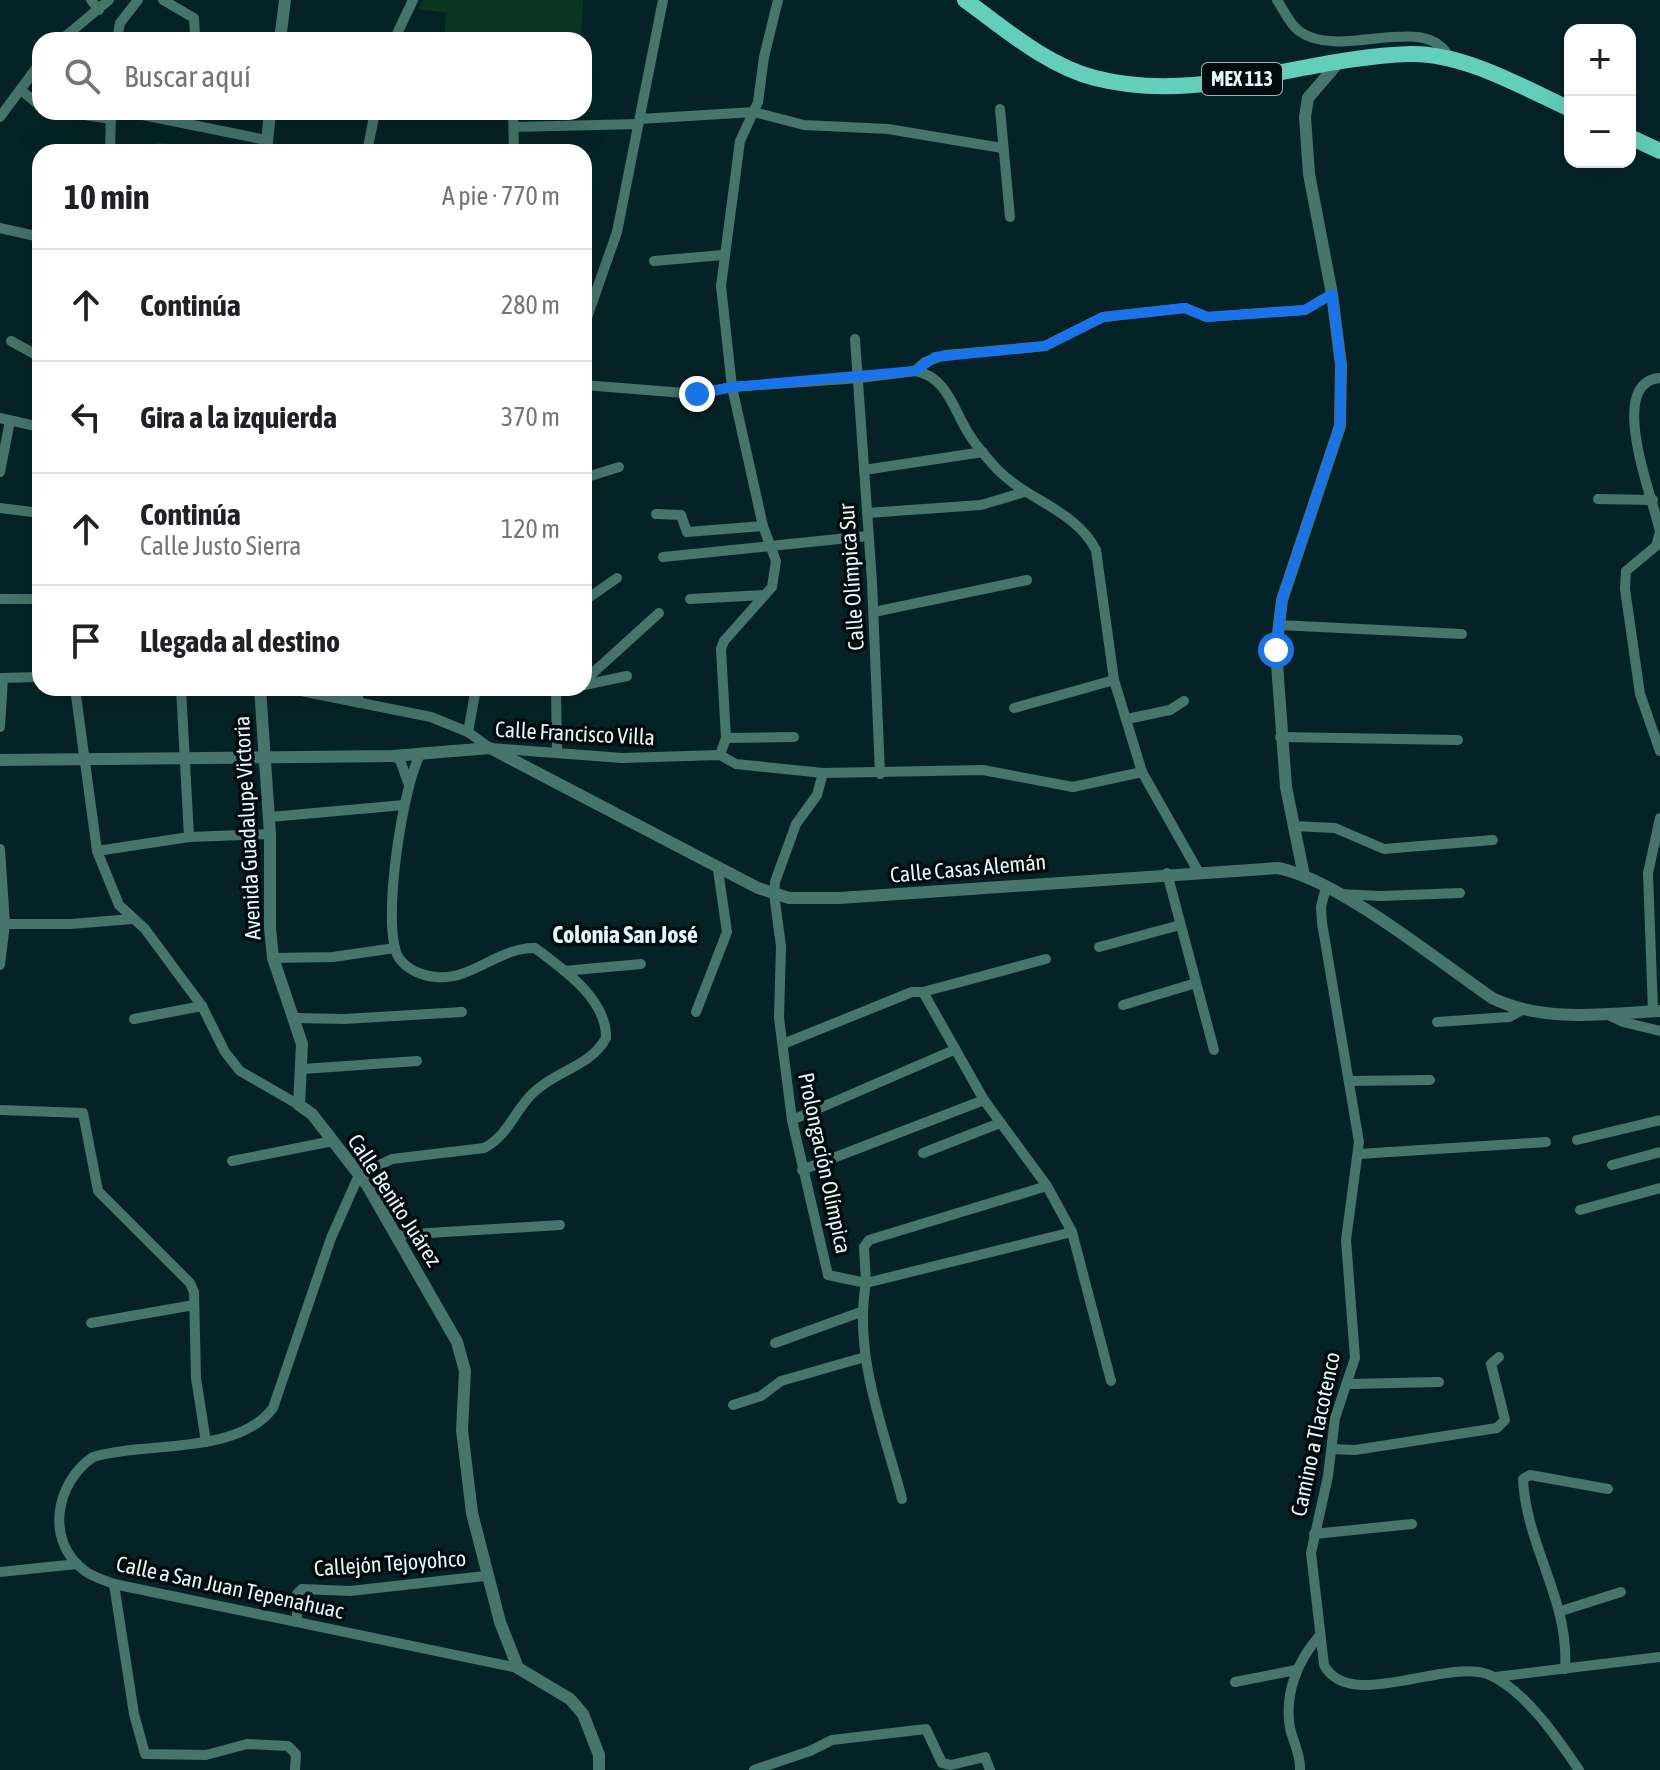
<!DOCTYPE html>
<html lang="es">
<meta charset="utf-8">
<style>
:root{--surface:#fff;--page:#f2f2f2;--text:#202124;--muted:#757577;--line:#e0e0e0}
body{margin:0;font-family:"Asap Condensed",sans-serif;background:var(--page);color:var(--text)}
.controls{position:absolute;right:24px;top:24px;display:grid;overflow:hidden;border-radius:16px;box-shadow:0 8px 32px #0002}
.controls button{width:72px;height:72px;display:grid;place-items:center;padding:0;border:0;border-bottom:2px solid var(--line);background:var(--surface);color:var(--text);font:40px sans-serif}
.stop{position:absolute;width:24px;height:24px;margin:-18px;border:6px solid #1a73e8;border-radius:50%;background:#fff}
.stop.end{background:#1a73e8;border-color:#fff;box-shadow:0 2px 8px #0008}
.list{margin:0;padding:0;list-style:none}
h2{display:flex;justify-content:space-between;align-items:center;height:104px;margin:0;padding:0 32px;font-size:34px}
h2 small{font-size:26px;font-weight:400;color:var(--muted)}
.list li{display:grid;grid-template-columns:52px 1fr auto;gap:24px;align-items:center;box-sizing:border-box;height:112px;padding:0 32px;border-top:2px solid var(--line)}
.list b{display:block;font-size:30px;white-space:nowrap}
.list p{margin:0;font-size:26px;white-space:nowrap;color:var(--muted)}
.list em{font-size:26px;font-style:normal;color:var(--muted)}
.icon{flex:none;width:44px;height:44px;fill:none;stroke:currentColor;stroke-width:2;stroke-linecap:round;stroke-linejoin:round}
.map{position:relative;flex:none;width:1660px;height:1770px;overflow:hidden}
.search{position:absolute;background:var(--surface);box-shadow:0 8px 32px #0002;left:32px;top:32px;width:560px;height:88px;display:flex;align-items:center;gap:20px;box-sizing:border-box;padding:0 28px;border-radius:24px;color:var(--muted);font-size:30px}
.panel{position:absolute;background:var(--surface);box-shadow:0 8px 32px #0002;left:32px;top:144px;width:560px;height:552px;border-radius:24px}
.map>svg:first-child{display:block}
.green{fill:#0b3720}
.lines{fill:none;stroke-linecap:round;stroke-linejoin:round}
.minor{stroke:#45756b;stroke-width:10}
.tertiary{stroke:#45756b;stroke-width:12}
.primary{stroke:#63cfba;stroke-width:16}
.route{stroke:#1a73e8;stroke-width:10}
.labels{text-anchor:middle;stroke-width:7;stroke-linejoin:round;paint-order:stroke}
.shield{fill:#000b0c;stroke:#9eb0b2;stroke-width:2}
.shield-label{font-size:20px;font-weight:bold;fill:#e2f7f9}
.street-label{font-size:22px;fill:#e2f7f9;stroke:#000b0c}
.neighbourhood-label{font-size:24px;font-weight:bold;fill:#e2f7f9;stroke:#000b0c}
</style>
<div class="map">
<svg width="1660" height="1770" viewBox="0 0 1660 1770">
<rect width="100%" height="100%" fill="#052326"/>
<g class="green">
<path d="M423 0H583L581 40H444L446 13 418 9Z"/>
<path d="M156 142 220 152H155Z"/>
</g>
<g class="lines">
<g class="minor">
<path d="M91 0 99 10"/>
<path d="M163 0 194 18 195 36"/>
<path d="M1277 0C1283 9 1290 25 1299 31 1342 62 1427 9 1450 59"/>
<path d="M61 40 109 0"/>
<path d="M117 40 120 23 138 0"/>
<path d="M394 40 413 0"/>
<path d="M22 91 40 106"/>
<path d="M1000 109 1010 217"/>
<path d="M65 112 111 119"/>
<path d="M513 112 514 152"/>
<path d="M143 115 266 140"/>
<path d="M0 117 40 63"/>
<path d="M640 119 754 112 804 125 888 129 1002 148"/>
<path d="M514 127 638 124"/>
<path d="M110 152 111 112"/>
<path d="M367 152 375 112"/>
<path d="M0 228 40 237"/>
<path d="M654 261 723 255"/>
<path d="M584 326 617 232 663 0"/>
<path d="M855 339 872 582 880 774"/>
<path d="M11 341 40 357"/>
<path d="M915 371C947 376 954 411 969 434 976 446 987 458 996 468 1026 500 1076 510 1096 550L1114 680 1142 772 1198 871"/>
<path d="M1660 378C1605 382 1654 500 1660 532L1656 546 1626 571 1625 589 1640 694 1660 751"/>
<path d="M584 385 697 394 732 387 860 378 915 371 925 362 945 355 1045 346 1103 317 1185 308 1207 317 1305 310 1332 294"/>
<path d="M0 418 40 427"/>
<path d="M864 470 983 452"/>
<path d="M0 472 10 421"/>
<path d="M584 478 619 467"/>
<path d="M1598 499 1653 500"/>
<path d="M0 508 40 513"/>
<path d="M867 513 981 505 1025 492"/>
<path d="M656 514 681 515 687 532 763 526"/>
<path d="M663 557 868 536"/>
<path d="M0 599H40"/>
<path d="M690 599 765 595"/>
<path d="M584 601 617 578"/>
<path d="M874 612 1027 580"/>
<path d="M1279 625 1462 634"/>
<path d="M0 678 40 677"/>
<path d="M584 681 659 613"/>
<path d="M584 685 627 676"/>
<path d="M75 688 97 851 119 905 145 929 202 1006 225 1052 240 1071 299 1105"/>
<path d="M181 688 189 837"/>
<path d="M286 688 431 717 468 732 490 748 622 758 720 755 736 764 823 773 983 770 1073 787 1142 772"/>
<path d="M357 688 359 703"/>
<path d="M556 688 557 753"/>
<path d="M556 691 568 688"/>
<path d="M1014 708 1114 680"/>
<path d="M1127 719 1170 710 1184 701"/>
<path d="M0 727 3 678"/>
<path d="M468 732 476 688"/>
<path d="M1280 737 1458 740"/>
<path d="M726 738 794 737"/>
<path d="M420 755C403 785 380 929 399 958 407 970 423 976 436 977 471 981 499 947 535 948 563 969 607 999 606 1038 589 1068 558 1069 533 1093 514 1111 509 1135 484 1148L392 1159 359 1175 331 1238 273 1408C237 1456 145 1441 93 1457 56 1482 44 1541 85 1571 93 1577 104 1580 114 1584L518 1668"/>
<path d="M720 755 726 738 721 649 724 641 772 587 776 561 763 526 732 387 721 286 740 141 758 102 764 57 778 0"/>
<path d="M393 756 400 760 409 785"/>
<path d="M823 773 817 795 796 824 775 882 774 894 781 946 779 1018 792 1120 828 1275 866 1283C853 1355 884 1430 902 1499"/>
<path d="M270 817 404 805"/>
<path d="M1293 826 1335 828 1384 849 1493 840"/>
<path d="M0 849 5 924 0 965"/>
<path d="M97 851 189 837 270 834"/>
<path d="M1167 873 1214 1050"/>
<path d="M1326 887 1321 907 1322 923 1359 1142 1346 1240 1355 1358 1335 1418 1328 1476 1311 1553 1324 1665C1350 1714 1449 1655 1492 1676 1527 1693 1558 1739 1579 1770"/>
<path d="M1340 894 1381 896 1460 893"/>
<path d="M0 924H71L132 919"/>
<path d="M1099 947 1180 925"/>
<path d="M273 958 333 957 395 948"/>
<path d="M564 971 641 964"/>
<path d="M923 992 1046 959"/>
<path d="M1123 1005 1196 983"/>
<path d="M1653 1011 1648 873 1660 818"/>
<path d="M696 1012 727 932 718 870"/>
<path d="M1606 1014 1623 1022 1660 1031"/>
<path d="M295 1018 344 1019 462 1012"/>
<path d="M134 1019 202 1006"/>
<path d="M1437 1022 1509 1017 1522 1010"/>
<path d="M783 1044 912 992H923L984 1100 1047 1186 1072 1232 1111 1381"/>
<path d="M303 1069 417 1061"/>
<path d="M1349 1081 1430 1080"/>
<path d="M0 1110 83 1113 98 1191 190 1283 194 1292 196 1378 206 1442"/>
<path d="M792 1120 954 1050"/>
<path d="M1577 1140 1660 1120"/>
<path d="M923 1153 1000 1123"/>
<path d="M1359 1154 1546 1142"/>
<path d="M232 1161 333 1141"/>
<path d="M1612 1165 1660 1152"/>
<path d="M802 1170 984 1100"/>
<path d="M1047 1186 869 1240 864 1247 866 1283 1072 1232"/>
<path d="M1580 1210 1660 1188"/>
<path d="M397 1235 560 1225"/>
<path d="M91 1323 194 1305"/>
<path d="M775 1343 861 1312"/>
<path d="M1349 1384 1439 1382"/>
<path d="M733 1405 761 1396 781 1381 865 1357"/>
<path d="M1332 1449 1355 1450 1497 1428 1505 1420 1491 1364 1499 1357"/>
<path d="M1314 1534 1412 1524"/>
<path d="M0 1572 77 1564"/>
<path d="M114 1584 134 1714 145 1754 206 1755 247 1744 288 1746 296 1754 295 1770"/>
<path d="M1561 1611 1621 1592"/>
<path d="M297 1622V1594L302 1589 350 1591 485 1576"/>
<path d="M1565 1669C1570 1601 1526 1546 1523 1479L1530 1475 1608 1489"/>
<path d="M1495 1677 1660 1657"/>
<path d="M1235 1682 1296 1670"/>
<path d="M754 1770 810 1751 832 1740 926 1729 942 1763 951 1765 985 1757 990 1770"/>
<path d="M1300 1770C1301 1755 1293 1742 1290 1728 1284 1693 1298 1660 1320 1635"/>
</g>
<g class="tertiary">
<path d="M280 40 285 0"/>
<path d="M266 152 270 112"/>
<path d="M260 688 270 834V928L273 958 302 1044 299 1105 312 1114 367 1185 457 1342 465 1371 462 1430 472 1513 500 1622 518 1668 570 1699 583 1714 599 1755V1770"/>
<path d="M0 760 393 756 490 748 758 888 789 898H840L1278 868C1339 880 1438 961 1492 998 1544 1023 1604 1014 1660 1011"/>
<path d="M1304 876 1286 787 1276 650 1282 600 1340 426 1341 365 1332 294 1309 174 1305 117 1308 98 1338 63"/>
</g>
<g class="primary">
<path d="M965 0C1004 28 1047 66 1095 78 1200 105 1305 57 1410 54 1464 53 1522 87 1570 109"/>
<path d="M1630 137 1660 151"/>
</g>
</g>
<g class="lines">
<path class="route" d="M697 394 732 387 915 371 935 357 1045 346 1103 317 1185 308 1207 317 1305 310 1332 294 1341 365 1340 426 1282 600 1276 650"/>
</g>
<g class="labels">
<rect class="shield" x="1202" y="63" width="80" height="32" rx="6"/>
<g class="shield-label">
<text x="1242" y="86">MEX 113</text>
</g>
<g class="street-label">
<text transform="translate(851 577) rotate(-94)" y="8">Calle Olímpica Sur</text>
<text transform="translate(575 733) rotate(3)" y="8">Calle Francisco Villa</text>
<text transform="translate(247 828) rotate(-93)" y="8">Avenida Guadalupe Victoria</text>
<text transform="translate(968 868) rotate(-5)" y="8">Calle Casas Alemán</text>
<text transform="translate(825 1163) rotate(78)" y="8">Prolongación Olímpica</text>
<text transform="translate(395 1200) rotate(57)" y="8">Calle Benito Juárez</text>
<text transform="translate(1315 1434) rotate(-78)" y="8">Camino a Tlacotenco</text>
<text transform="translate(390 1563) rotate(-4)" y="8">Callejón Tejoyohco</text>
<text transform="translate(230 1587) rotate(12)" y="8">Calle a San Juan Tepenahuac</text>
</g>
<g class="neighbourhood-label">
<text x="625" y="943">Colonia San José</text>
</g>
</g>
</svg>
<div class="controls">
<button>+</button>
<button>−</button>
</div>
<div class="stop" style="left:1276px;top:650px"></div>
<div class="stop end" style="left:697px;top:394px"></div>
<div class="search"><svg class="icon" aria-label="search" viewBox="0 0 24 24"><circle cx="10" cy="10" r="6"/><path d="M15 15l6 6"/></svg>Buscar aquí</div>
<section class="panel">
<h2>10 min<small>A pie · 770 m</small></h2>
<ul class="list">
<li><svg class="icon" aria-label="ahead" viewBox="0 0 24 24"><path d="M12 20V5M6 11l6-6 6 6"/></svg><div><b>Continúa</b></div><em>280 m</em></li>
<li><svg class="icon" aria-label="left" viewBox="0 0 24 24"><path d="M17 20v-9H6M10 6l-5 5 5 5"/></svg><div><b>Gira a la izquierda</b></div><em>370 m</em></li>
<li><svg class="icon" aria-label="ahead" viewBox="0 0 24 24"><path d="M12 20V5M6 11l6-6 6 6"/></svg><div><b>Continúa</b><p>Calle Justo Sierra</p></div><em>120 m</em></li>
<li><svg class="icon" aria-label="arrive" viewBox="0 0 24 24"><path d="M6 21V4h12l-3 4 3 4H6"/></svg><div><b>Llegada al destino</b></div></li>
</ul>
</section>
</div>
